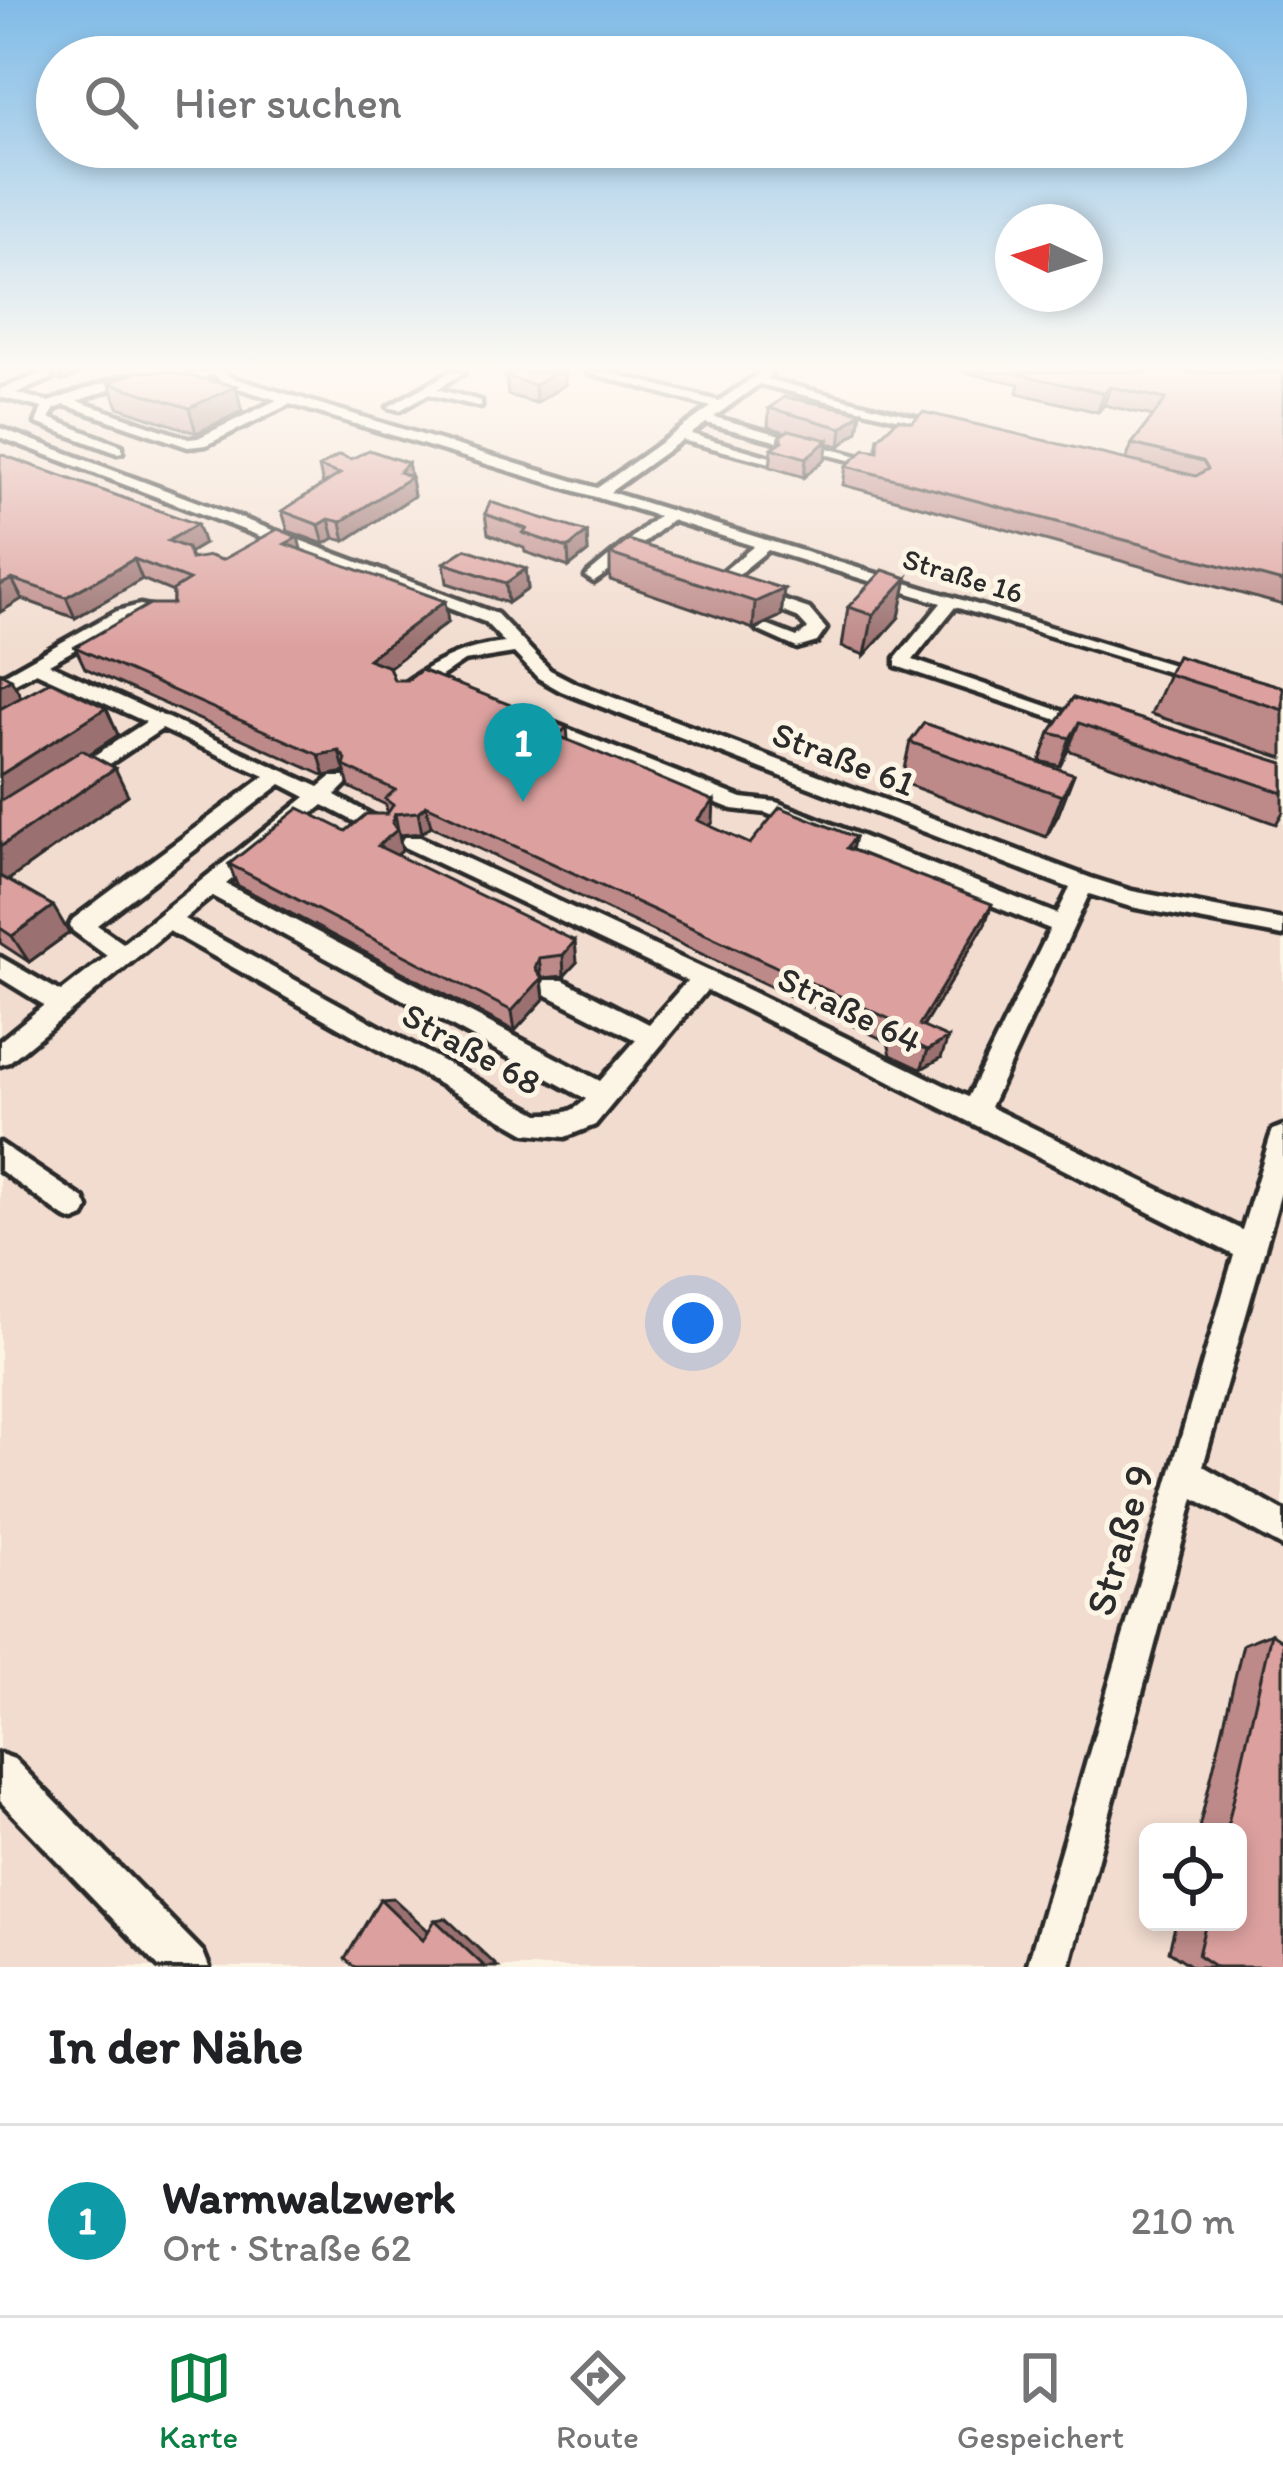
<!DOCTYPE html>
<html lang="de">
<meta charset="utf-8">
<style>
:root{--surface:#fff;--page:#f6f6f6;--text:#202124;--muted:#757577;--line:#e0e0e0;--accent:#0b8043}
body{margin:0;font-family:Itim,sans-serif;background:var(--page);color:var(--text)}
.controls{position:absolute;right:36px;bottom:36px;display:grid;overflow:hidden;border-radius:18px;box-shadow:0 6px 18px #0003}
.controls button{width:108px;height:108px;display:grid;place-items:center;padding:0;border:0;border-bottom:3px solid var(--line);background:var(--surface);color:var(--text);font:60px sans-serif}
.compass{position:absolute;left:995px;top:204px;width:108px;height:108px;border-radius:50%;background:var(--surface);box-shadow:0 6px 18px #0003;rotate:274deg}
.you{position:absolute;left:693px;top:1323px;width:42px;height:42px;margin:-30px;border:9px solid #fff;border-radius:50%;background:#1a73e8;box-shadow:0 0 0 18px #1a73e833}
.badge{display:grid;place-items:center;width:78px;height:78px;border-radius:50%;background:var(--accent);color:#fff;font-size:39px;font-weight:700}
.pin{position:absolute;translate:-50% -99px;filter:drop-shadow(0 3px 6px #0008)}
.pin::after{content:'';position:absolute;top:63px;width:42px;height:36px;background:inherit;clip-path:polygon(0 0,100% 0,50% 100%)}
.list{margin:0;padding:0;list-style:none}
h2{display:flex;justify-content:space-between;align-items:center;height:156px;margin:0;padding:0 48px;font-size:51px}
h2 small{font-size:39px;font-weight:400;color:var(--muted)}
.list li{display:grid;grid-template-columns:78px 1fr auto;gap:36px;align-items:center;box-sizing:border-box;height:192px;padding:0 48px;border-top:3px solid var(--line)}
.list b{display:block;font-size:45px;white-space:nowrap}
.list p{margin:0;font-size:39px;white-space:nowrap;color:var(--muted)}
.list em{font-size:39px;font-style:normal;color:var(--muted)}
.icon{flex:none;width:66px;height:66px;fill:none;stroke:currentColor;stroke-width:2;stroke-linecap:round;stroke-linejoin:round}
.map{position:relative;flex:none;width:1283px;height:1967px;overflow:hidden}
.search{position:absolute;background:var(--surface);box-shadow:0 6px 18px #0003;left:36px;right:36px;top:36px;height:132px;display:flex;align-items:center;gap:30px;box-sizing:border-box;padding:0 42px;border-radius:66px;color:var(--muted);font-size:45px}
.sheet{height:348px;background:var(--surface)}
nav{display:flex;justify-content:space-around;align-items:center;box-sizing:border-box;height:168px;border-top:3px solid var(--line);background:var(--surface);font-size:33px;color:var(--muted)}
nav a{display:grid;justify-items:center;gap:6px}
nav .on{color:var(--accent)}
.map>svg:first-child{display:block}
.built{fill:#f2dcd0;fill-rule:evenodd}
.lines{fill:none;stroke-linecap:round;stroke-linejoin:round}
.minor-casing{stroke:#2b2b2b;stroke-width:9}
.minor{fill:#fcf5e5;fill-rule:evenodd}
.wall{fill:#bd8a89;stroke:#2b2b2b;stroke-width:3}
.shaded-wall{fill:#9a716f;stroke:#2b2b2b;stroke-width:3}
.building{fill:#dca19f;stroke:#2b2b2b;stroke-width:3}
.labels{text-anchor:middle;stroke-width:10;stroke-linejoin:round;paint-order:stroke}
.far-street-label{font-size:30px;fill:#2b2b2b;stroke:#fcf5e5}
.street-label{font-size:36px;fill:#2b2b2b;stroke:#fcf5e5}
.near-street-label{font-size:42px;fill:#2b2b2b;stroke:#fcf5e5}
</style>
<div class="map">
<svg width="1283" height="1967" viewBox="0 0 1283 1967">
<rect width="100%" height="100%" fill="#fcf5e5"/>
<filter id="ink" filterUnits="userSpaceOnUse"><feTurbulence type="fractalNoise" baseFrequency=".00833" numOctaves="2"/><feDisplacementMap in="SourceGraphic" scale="24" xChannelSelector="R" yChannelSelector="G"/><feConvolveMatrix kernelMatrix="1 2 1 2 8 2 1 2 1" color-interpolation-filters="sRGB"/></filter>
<g filter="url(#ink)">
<path class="built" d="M0 372H1283V1967H0ZM1148 1832H1238V1922H1148Z"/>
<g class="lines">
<g class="minor-casing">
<g id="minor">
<path d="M47 372 51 373V379L16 393 49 402 121 377 143 375 167 381 197 372H225L230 377 597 488 711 407 587 372H607L719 401 761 372H772L767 379 955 427 948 431 759 384 714 417 872 460V466L706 423 691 434 777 459 770 463 682 440 610 492 1209 676 1206 680H1194L955 607 913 660 1102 725 1099 729H1085L896 666V658L941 603 768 550 729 582 809 609 826 629 817 642 797 648 757 630 766 625 797 637 808 629 797 617 709 583 754 546 671 520 632 553 640 556V562L624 561 594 582 586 577 588 574 658 516 290 404 206 445 188 447 65 405 55 409 49 418 122 446V452L117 453 36 423 42 408 0 397V389ZM214 374 222 383 277 400 198 438 189 439 77 401 123 385 143 383 167 389Z"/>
<path d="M450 372H465L437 389 481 401V407L428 394 400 410 388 407Z"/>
<path d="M0 428 497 614 550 670 575 683 1091 878 1132 891 1283 920V936L1131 907 1089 894 990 1107 1242 1230 1270 1138 1273 1130 1283 1126V1185L1203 1466 1283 1511V1547L1194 1498 1069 1967H1027L1234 1255 707 990 595 1125 565 1137 526 1133 169 931 9 1062 0 1065V1041L44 1005 0 978V957L61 992 107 956 73 931 70 925 73 919 265 776 162 729 84 781H70V771L146 722 36 672 0 691V677L117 611 140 605 175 612V620C159 623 145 614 129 619L49 664 319 787 331 777H345L348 782 335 795 393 827 389 832H375L323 805 226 884 600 1081 636 1040 545 994 542 987 545 980H563L649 1024 687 981 404 847 401 842 404 837H420L711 972 968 1097 1050 929 766 813 732 809 533 729V721H547L742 798 776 802 1057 914 1070 888 561 691 538 678 514 653 464 661 413 695H399V687C433 662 463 647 505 643L485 622 0 437ZM281 784 306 797 123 943 97 925ZM212 896 586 1099C571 1115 559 1114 539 1114L184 919Z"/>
<path d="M0 1143 84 1199 88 1208 84 1217 74 1221 64 1217 0 1170Z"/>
<path d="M0 1754 14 1759 203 1952 209 1967H159L0 1801Z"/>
</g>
</g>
<use href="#minor" class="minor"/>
</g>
<g class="wall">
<path d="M53 372H86L63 381 56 379Z"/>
<path d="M964 372H1283V605L843 485 846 466 876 450 878 438 1126 460 1132 444 1153 416 1104 405 1098 412 1017 393 1019 384Z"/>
<path d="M506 377 565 385 536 403 508 395Z"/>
<path d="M109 383 242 411 196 433 118 407Z"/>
<path d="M769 408 861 412 858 431 840 446 827 443 825 459 804 477 770 467 772 448 779 444 780 436 786 432 768 427Z"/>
<path d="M0 454 204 544 189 553 191 559 222 560 301 550 448 622 389 667 394 680 567 727 568 740 713 822 710 826 750 844 855 837 852 850 985 924 923 1027 941 1058 921 1069 891 1055 888 1042 431 826 422 833 400 835 399 838 402 851 397 855 577 962 564 976 542 978 544 999 515 1031 237 885 229 864 346 831 387 814 386 805 349 787 345 772 325 776 85 668 75 647 173 604V592L142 579 75 618 22 599 0 612Z"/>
<path d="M351 459 408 463 414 496 345 541 334 538 324 544 288 531 282 511 323 485 319 467Z"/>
<path d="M485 514 587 532 588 552 569 567 525 552 524 548 488 534Z"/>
<path d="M610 554 784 589 781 616 753 629 610 580Z"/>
<path d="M444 563 526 569 528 589 508 603 447 583Z"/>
<path d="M907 578 899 617 865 655 842 647 848 607Z"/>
<path d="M1177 656 1283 687V758L1151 714Z"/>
<path d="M0 673 21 697 106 708 118 735 90 754 128 795 8 880 53 906 69 933 29 962 0 943Z"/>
<path d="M1073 698 1283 763V812L1276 824 1068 750 1060 766 1040 761 1050 733Z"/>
<path d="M910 742 1074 774 1058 815 1046 837 901 782Z"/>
<path d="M1271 1633 1283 1967H1193L1169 1951 1176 1922H1238V1832H1198L1243 1644Z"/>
</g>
<g class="shaded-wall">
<path d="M60 372H86L63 381Z"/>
<path d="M557 372H565V385L536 403 535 385Z"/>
<path d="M236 386 242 411 196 433 189 408Z"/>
<path d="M1110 387 1104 405 1098 412 1104 393Z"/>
<path d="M861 412 858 431 840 446 842 428Z"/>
<path d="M828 440 825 459 804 477 806 458Z"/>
<path d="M408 463 414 496 345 541 341 522Z"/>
<path d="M329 519 334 538 324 544 319 525Z"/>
<path d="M197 524 204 544 175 561 168 541Z"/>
<path d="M587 532 588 552 569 567 568 548Z"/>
<path d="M298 537 303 557 285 544Z"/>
<path d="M134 559 142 579 75 618 66 597Z"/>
<path d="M526 569 528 589 508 603 506 583Z"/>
<path d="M907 578 899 617 865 655 873 615Z"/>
<path d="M12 579 22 599 0 612V585Z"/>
<path d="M784 589 781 616 753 629 755 602Z"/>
<path d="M445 601 448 622 373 680 368 659Z"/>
<path d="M11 679 26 705 0 721V685Z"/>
<path d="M106 708 118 735 0 813V775Z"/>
<path d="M1079 723 1068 750 1060 766 1070 738Z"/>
<path d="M339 751 345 772 325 776 319 755Z"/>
<path d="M115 768 128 795 0 886V847Z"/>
<path d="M1074 774 1058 815 1046 837 1062 796Z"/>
<path d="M714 801 713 822 696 841 697 820Z"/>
<path d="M426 805 431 826 422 833 418 812Z"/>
<path d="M395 814 402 851 383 867 378 846 392 823Z"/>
<path d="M992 904 985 924 912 1045 919 1025Z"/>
<path d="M53 906 69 933 29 962 12 936Z"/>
<path d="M575 941 577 962 564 976 563 955Z"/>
<path d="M539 958 544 999 515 1031 512 1011 535 968Z"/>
<path d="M948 1038 941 1058 921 1069 928 1050Z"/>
<path d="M393 1898 434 1936 423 1940 380 1899Z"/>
<path d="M446 1918 498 1967H485L435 1920Z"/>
</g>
<g class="building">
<path d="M136 372H169L236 386 189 408 109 383Z"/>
<path d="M516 372H557L535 385 506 377Z"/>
<path d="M1025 372H1283V582L846 466 865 449 878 451V438L898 419 912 422 923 412 1196 476 1208 469 1203 461 1132 444 1166 399 1110 387 1104 393 1021 375Z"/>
<path d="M784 397 861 412 842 428 769 408Z"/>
<path d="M789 430 828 440 806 458 772 448 783 441 780 436Z"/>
<path d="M369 450 408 463 399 472 411 477 341 522 329 519 319 525 282 511 340 474 319 467 339 455 351 459Z"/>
<path d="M0 454 197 524 168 541 187 548 191 559 210 556 222 560 278 529 298 537 285 544 445 601 368 659 389 667 394 680H408L421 670 567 727 558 736 714 801 697 820 750 844 780 807 855 837 847 848 992 904 919 1025 948 1038 928 1050 897 1035 894 1021 426 805 418 812 395 814 392 823 397 830 378 846 575 941 563 955 539 958 535 968 542 978 512 1011 229 864 299 808 346 831 366 814H387L393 805 385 799 395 790 344 766 346 759 339 751 319 755 75 647 150 604H173V590L189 580 134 559 66 597 12 579 0 585Z"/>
<path d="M490 502 587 532 568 548 523 533 527 529 485 514Z"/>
<path d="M628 540 784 589 755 602 610 554Z"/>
<path d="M466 549 526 569 506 583 444 563Z"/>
<path d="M883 570 907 578 873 615 848 607Z"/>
<path d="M1177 656 1283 687V710L1168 674Z"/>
<path d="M0 673 11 679 0 685Z"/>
<path d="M51 681 106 708 0 775V709Z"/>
<path d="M1073 698 1283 763V793L1079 723 1070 738 1050 733Z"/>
<path d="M924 723 1074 774 1062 796 910 742Z"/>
<path d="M82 750 115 768 0 847V801Z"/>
<path d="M0 876 53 906 12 936 0 928Z"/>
<path d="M1271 1633 1283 1641V1967H1216L1198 1955 1206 1922H1238V1832H1226Z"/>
<path d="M380 1899 423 1940 435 1920 485 1967H354L345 1959Z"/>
</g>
</g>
<linearGradient id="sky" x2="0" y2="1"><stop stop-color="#80bbe7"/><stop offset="0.57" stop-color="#fefaf3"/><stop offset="1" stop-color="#fefaf3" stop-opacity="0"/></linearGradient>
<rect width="1283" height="647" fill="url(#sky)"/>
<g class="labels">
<g class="far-street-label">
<text transform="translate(963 576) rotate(17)" y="10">Straße 16</text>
</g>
<g class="street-label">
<text transform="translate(844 758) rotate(21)" y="13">Straße 61</text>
<text transform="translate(850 1009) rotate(26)" y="13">Straße 64</text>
<text transform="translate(472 1048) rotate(29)" y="13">Straße 68</text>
</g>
<g class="near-street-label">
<text transform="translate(1119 1540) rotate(-74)" y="15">Straße 9</text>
</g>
</g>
</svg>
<div class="controls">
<button><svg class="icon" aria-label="locate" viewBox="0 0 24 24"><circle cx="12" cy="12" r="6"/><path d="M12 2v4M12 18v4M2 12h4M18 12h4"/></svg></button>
</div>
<svg class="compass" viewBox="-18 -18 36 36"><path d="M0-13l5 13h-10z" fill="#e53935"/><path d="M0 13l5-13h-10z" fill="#757577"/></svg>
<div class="you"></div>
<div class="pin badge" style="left:523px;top:802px;background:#0f9aa8">1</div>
<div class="search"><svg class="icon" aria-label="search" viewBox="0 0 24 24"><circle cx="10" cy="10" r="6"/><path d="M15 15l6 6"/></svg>Hier suchen</div>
</div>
<section class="sheet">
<h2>In der Nähe<small></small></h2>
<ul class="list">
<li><span class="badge" style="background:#0f9aa8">1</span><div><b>Warmwalzwerk</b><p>Ort · Straße 62</p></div><em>210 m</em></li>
</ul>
</section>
<nav>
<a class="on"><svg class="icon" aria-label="map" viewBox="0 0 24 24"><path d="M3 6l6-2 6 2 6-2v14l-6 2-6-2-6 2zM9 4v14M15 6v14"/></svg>Karte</a>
<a><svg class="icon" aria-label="directions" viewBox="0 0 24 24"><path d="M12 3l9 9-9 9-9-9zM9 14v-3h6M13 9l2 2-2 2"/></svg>Route</a>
<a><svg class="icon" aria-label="saved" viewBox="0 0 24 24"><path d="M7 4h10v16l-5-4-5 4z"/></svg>Gespeichert</a>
</nav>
